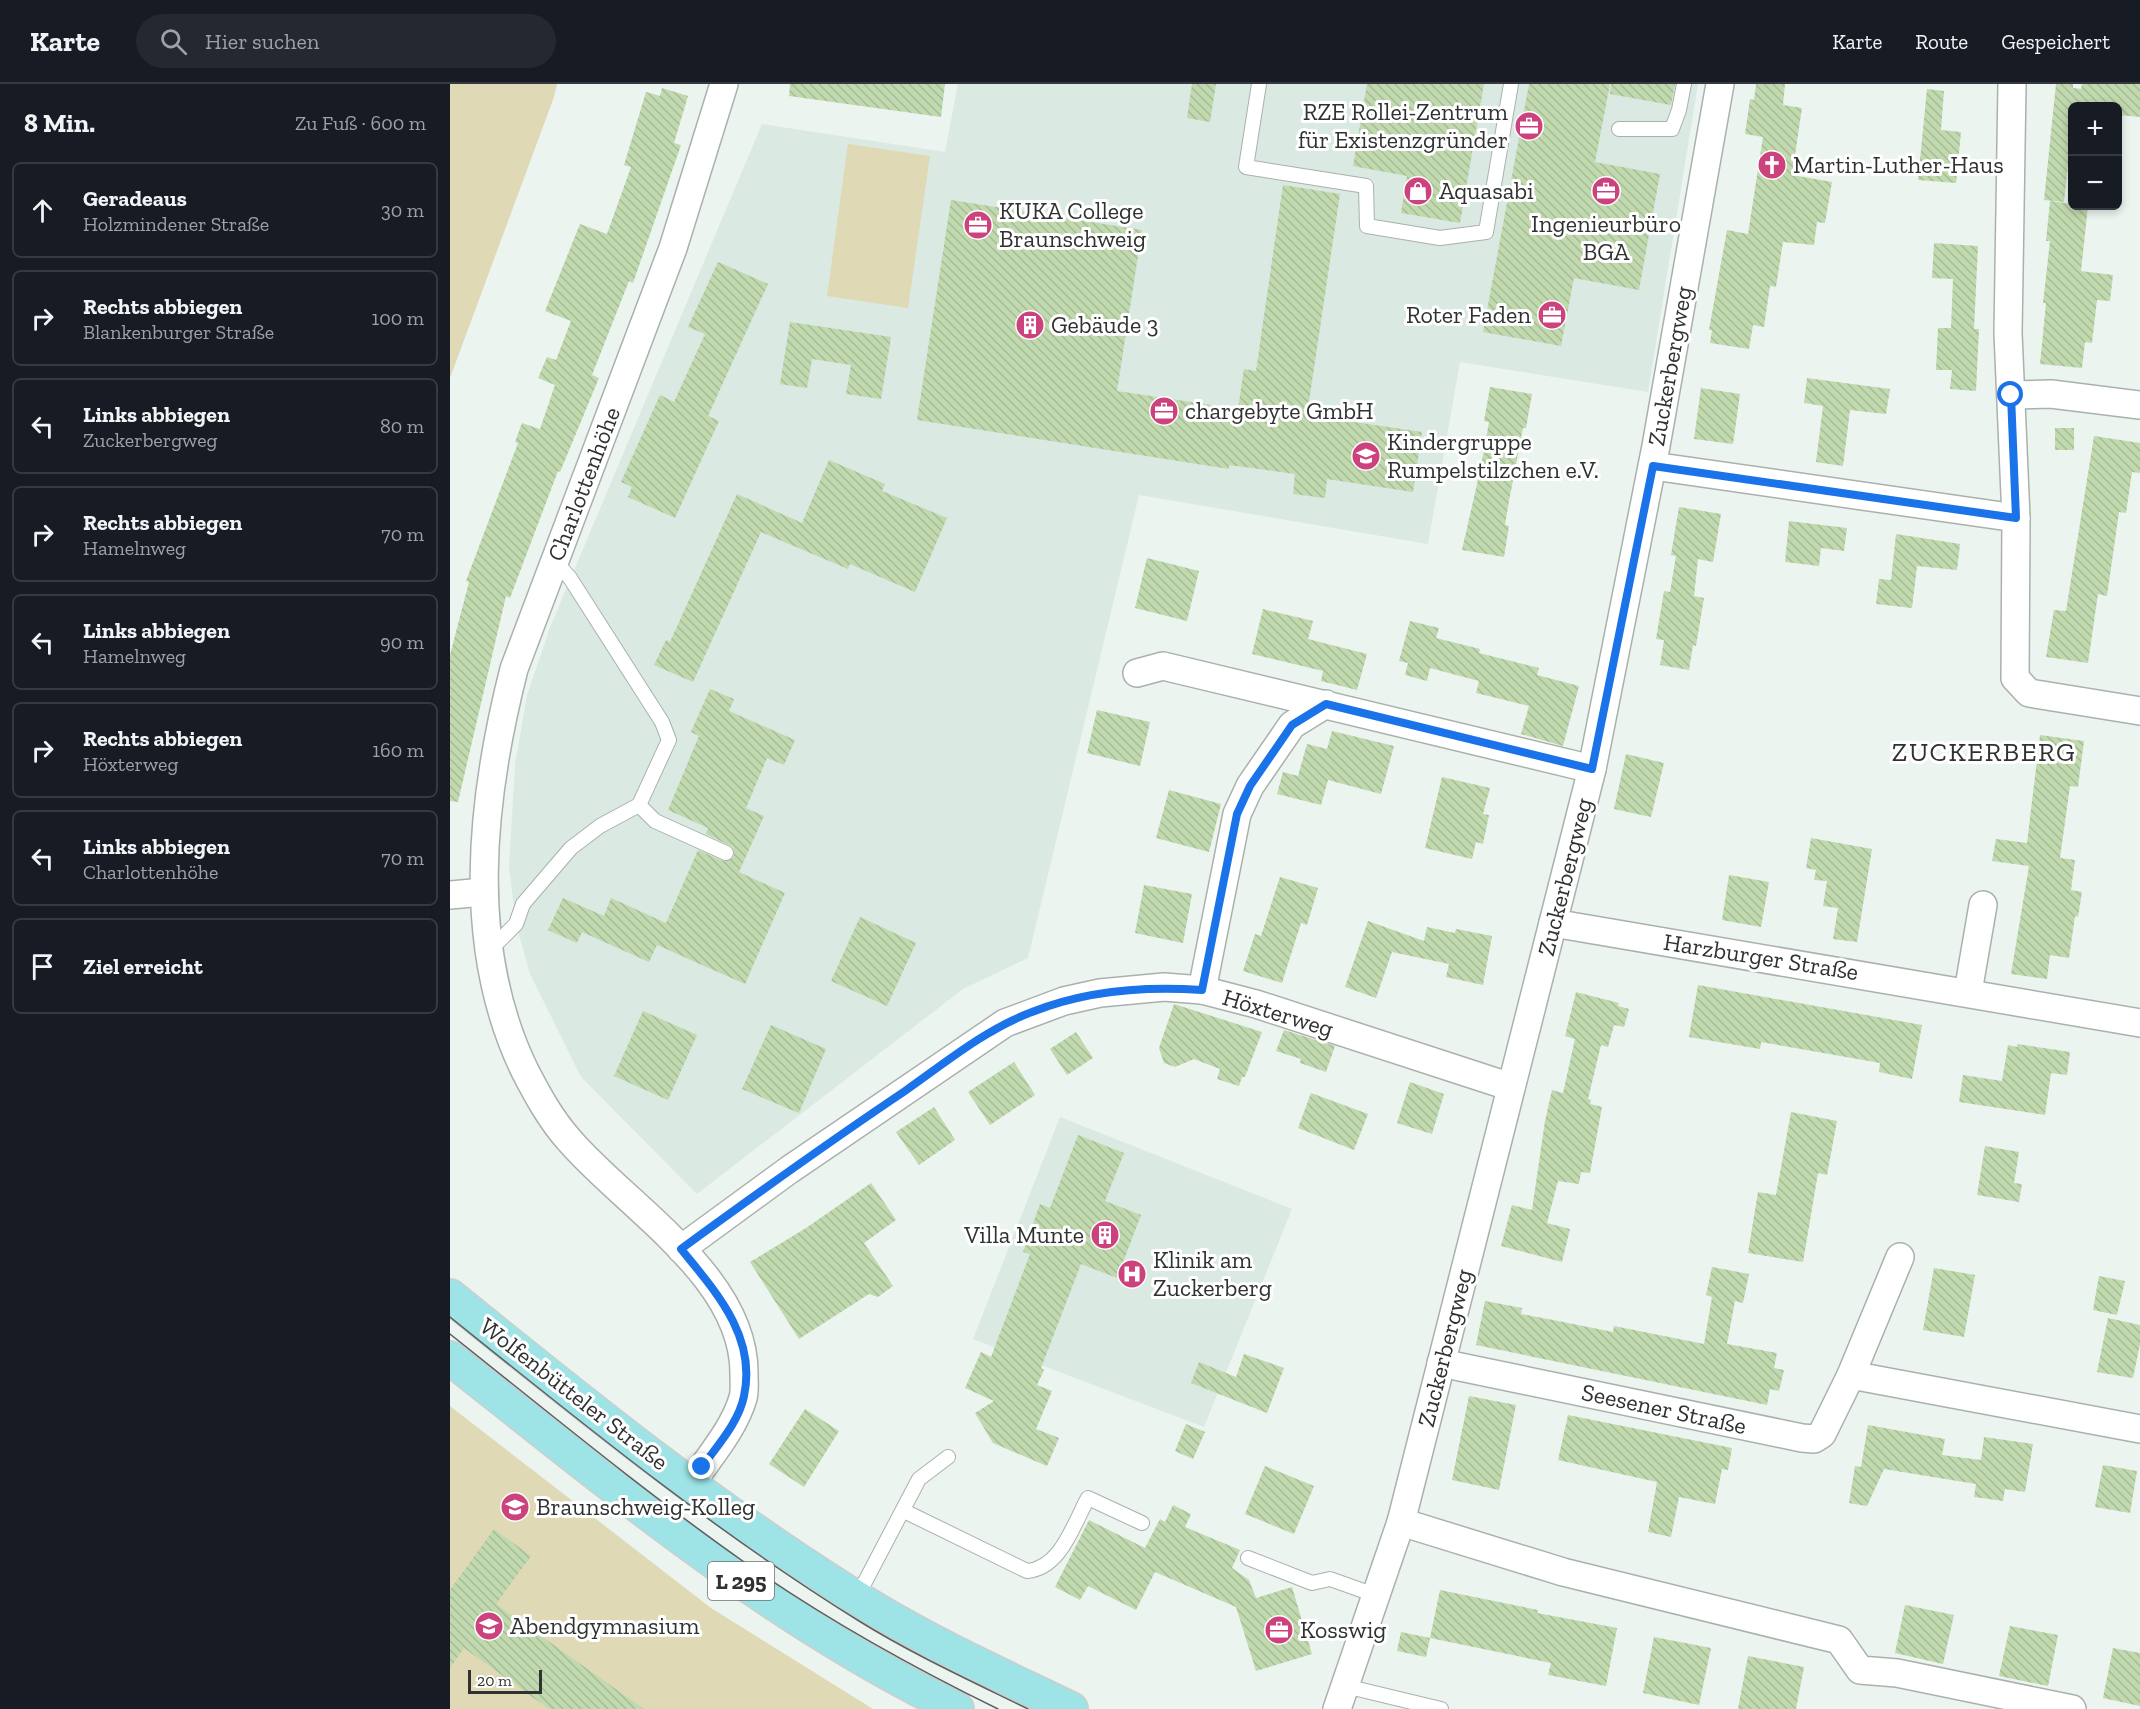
<!DOCTYPE html>
<html lang="de">
<meta charset="utf-8">
<style>
:root{--surface:#171b24;--page:#242831;--text:#f1f3f6;--muted:#9ea1a6;--line:#363941}
body{margin:0;font-family:"Zilla Slab",serif;background:var(--page);color:var(--text)}
.controls{position:absolute;right:18px;top:18px;display:grid;overflow:hidden;border-radius:9px;box-shadow:0 3px 9px #0003}
.controls button{width:54px;height:54px;display:grid;place-items:center;padding:0;border:0;border-bottom:2px solid var(--line);background:var(--surface);color:var(--text);font:30px sans-serif}
.scale{position:absolute;left:18px;bottom:15px;width:74px;box-sizing:border-box;padding-left:6px;border:3px solid #2f3231;border-top:0;font-size:16px;line-height:21px;white-space:nowrap;color:#2f3231;-webkit-text-stroke:4px #fff;paint-order:stroke}
.stop{position:absolute;width:18px;height:18px;margin:-14px;border:4px solid #1a73e8;border-radius:50%;background:#fff}
.stop.end{background:#1a73e8;border-color:#fff;box-shadow:0 2px 6px #0008}
.list{margin:0;padding:0;list-style:none}
h2{display:flex;justify-content:space-between;align-items:center;height:78px;margin:0;padding:0 24px;font-size:26px}
h2 small{font-size:20px;font-weight:400;color:var(--muted)}
.list li{display:grid;grid-template-columns:39px 1fr auto;gap:18px;align-items:center;box-sizing:border-box;height:96px;margin:0 12px 12px;padding:0 12px;border:2px solid var(--line);border-radius:9px}
.list b{display:block;font-size:22px;white-space:nowrap}
.list p{margin:0;font-size:20px;white-space:nowrap;color:var(--muted)}
.list em{font-size:20px;font-style:normal;color:var(--muted)}
.icon{flex:none;width:33px;height:33px;fill:none;stroke:currentColor;stroke-width:2;stroke-linecap:round;stroke-linejoin:round}
.map{position:relative;flex:none;width:1690px;height:1625px;overflow:hidden}
header{display:flex;align-items:center;gap:36px;box-sizing:border-box;height:84px;padding:0 30px;background:var(--surface);border-bottom:2px solid var(--line)}
header strong{font-size:28px}
nav{display:flex;gap:33px;margin-inline-start:auto;font-size:21px}
.search{width:420px;height:54px;background:var(--page);display:flex;align-items:center;gap:15px;box-sizing:border-box;padding:0 21px;border-radius:33px;color:var(--muted);font-size:22px}
main{display:flex}
aside{flex:1;background:var(--surface)}
.map>svg:first-child{display:block}
.built{fill:#dae9e1}
.green{fill:#e0d9b6}
.building{fill:url(#building-back-hatch)}
.lines{fill:none;stroke-linecap:round;stroke-linejoin:round}
.service-casing{stroke:#aab1ad;stroke-width:16}
.minor-casing{stroke:#aab1ad;stroke-width:30}
.primary-casing{stroke:#cdcece;stroke-width:36}
.service{stroke:#fff;stroke-width:14}
.minor{stroke:#fff;stroke-width:27}
.primary{stroke:#9ee3e5;stroke-width:33}
.tram{stroke:#5c615f;stroke-width:1.5}
.route{stroke:#1a73e8;stroke-width:8}
.labels{text-anchor:middle;stroke-width:6;stroke-linejoin:round;paint-order:stroke}
.shield{fill:#fff;stroke:#6d706f;stroke-width:1.5}
.shield-label{font-size:22px;font-weight:bold;fill:#2f3231}
.poi-label{font-size:24px;fill:#2f3231;stroke:#fff;text-anchor:start}
.street-label{font-size:24px;fill:#2f3231;stroke:#fff}
.quarter-label{font-size:27px;letter-spacing:1.5px;fill:#2f3231;stroke:#fff}
</style>
<header>
<strong>Karte</strong>
<div class="search"><svg class="icon" aria-label="search" viewBox="0 0 24 24"><circle cx="10" cy="10" r="6"/><path d="M15 15l6 6"/></svg>Hier suchen</div>
<nav><a>Karte</a><a>Route</a><a>Gespeichert</a></nav>
</header>
<main>
<aside>
<h2>8 Min.<small>Zu Fuß · 600 m</small></h2>
<ul class="list">
<li><svg class="icon" aria-label="ahead" viewBox="0 0 24 24"><path d="M12 20V5M6 11l6-6 6 6"/></svg><div><b>Geradeaus</b><p>Holzmindener Straße</p></div><em>30 m</em></li>
<li><svg class="icon" aria-label="right" viewBox="0 0 24 24"><path d="M7 20v-9h11M14 6l5 5-5 5"/></svg><div><b>Rechts abbiegen</b><p>Blankenburger Straße</p></div><em>100 m</em></li>
<li><svg class="icon" aria-label="left" viewBox="0 0 24 24"><path d="M17 20v-9H6M10 6l-5 5 5 5"/></svg><div><b>Links abbiegen</b><p>Zuckerbergweg</p></div><em>80 m</em></li>
<li><svg class="icon" aria-label="right" viewBox="0 0 24 24"><path d="M7 20v-9h11M14 6l5 5-5 5"/></svg><div><b>Rechts abbiegen</b><p>Hamelnweg</p></div><em>70 m</em></li>
<li><svg class="icon" aria-label="left" viewBox="0 0 24 24"><path d="M17 20v-9H6M10 6l-5 5 5 5"/></svg><div><b>Links abbiegen</b><p>Hamelnweg</p></div><em>90 m</em></li>
<li><svg class="icon" aria-label="right" viewBox="0 0 24 24"><path d="M7 20v-9h11M14 6l5 5-5 5"/></svg><div><b>Rechts abbiegen</b><p>Höxterweg</p></div><em>160 m</em></li>
<li><svg class="icon" aria-label="left" viewBox="0 0 24 24"><path d="M17 20v-9H6M10 6l-5 5 5 5"/></svg><div><b>Links abbiegen</b><p>Charlottenhöhe</p></div><em>70 m</em></li>
<li><svg class="icon" aria-label="arrive" viewBox="0 0 24 24"><path d="M6 21V4h12l-3 4 3 4H6"/></svg><div><b>Ziel erreicht</b></div></li>
</ul>
</aside>
<div class="map">
<svg width="1690" height="1625" viewBox="0 0 1690 1625">
<defs>
<pattern id="building-back-hatch" width="6" height="6" patternUnits="userSpaceOnUse" patternTransform="scale(1.5)"><rect width="6" height="6" fill="#c1d9ae"/><path d="M-1 5l2 2M0 0l6 6M5-1l2 2" fill="none" stroke="#a6bb96"/></pattern>
</defs>
<rect width="100%" height="100%" fill="#ecf4f0"/>
<g class="built">
<path d="M508 0H1248L1198 308 1010 278 978 460 689 411 578 874 513 905 247 1110 131 993 80 890 66 840 59 783 65 680 77 611 101 541 312 40 495 68Z"/>
<path d="M610 1033 842 1125 754 1343 523 1255Z"/>
</g>
<g class="green">
<path d="M0 0H107L104 13 0 294Z"/>
<path d="M398 60 480 72 458 224 377 212Z"/>
<path d="M0 1322 261 1524 423 1625H0Z"/>
</g>
<g class="building">
<path d="M340 0H495L491 33 339 12Z"/>
<path d="M742 0H766L760 38 737 34Z"/>
<path d="M917 0H1034L1010 139 951 129 957 92 903 82Z"/>
<path d="M1079 0H1160L1145 78 1210 90 1189 206 1124 194 1111 262 1033 248Z"/>
<path d="M1161 0H1225L1221 21 1160 10Z"/>
<path d="M1306 0H1335L1333 21 1352 24 1342 91 1382 98 1375 139 1367 138 1364 161 1333 158 1326 203 1320 202 1314 243 1303 241 1299 265 1260 259 1262 246H1259L1277 146 1298 150 1313 53 1295 50 1300 15 1304 16Z"/>
<path d="M1606 0H1623V4L1631 5 1632 0H1690V33L1668 31V22H1623V82L1618 81 1614 118 1594 116Z"/>
<path d="M212 4 238 12 224 59 231 61 183 199 179 197 142 291 149 294 110 388 108 387 60 514 56 512 8 718 0 717V571L19 498 16 497 68 359 65 358 72 339 90 345 105 301 88 294 97 273 106 276 121 237 95 227 130 140 157 150 181 83 174 81 196 8 210 12Z"/>
<path d="M1477 5 1494 7 1491 46 1511 48 1506 99 1468 96Z"/>
<path d="M833 101 890 110 857 331 972 348 963 408 877 395 875 414 843 410 845 390 779 381V385L467 336 501 116 692 146 667 307 788 325 794 285 806 287Z"/>
<path d="M1600 117 1638 122 1631 187 1663 191 1660 217 1647 216 1642 259 1635 258 1632 284 1590 280 1596 219H1593L1600 157H1596Z"/>
<path d="M1484 159 1528 162 1524 245H1529L1526 307 1500 305 1502 286H1486L1488 244H1501L1503 195 1482 194Z"/>
<path d="M268 178 318 200 258 332 269 337 225 434 178 413 182 403 171 398 210 311 224 318 255 250 238 243Z"/>
<path d="M340 238 441 253 431 315 396 310 401 281 362 275 357 304 330 300Z"/>
<path d="M1357 294 1440 305 1436 330 1400 326 1393 382 1366 378 1373 322 1354 319Z"/>
<path d="M1040 303 1082 310 1076 344H1073L1059 417 1055 441 1059 442 1054 473 1012 466 1030 387 1039 338 1034 337Z"/>
<path d="M1251 304 1290 310 1283 360 1244 355Z"/>
<rect x="1605" y="344" width="19" height="22"/>
<path d="M1644 352 1690 359V389L1682 388 1676 429 1669 428 1657 512 1648 510 1638 579 1596 573 1604 526 1616 527Z"/>
<path d="M379 376 435 400 432 407 497 434 465 508 400 480 398 485 311 448 243 598 204 581 216 556 220 558 287 410 352 439Z"/>
<path d="M1229 423 1271 430 1263 478 1248 475 1244 512 1254 514 1246 562 1243 561 1239 586 1210 581 1214 556 1206 555 1214 507 1220 508 1226 472 1221 471Z"/>
<path d="M1339 437 1397 444 1394 467 1371 464 1369 482 1335 478Z"/>
<path d="M1446 450 1510 460 1507 486 1467 482 1462 524 1426 520 1429 495 1441 496Z"/>
<path d="M697 474 749 487 737 537 685 524Z"/>
<path d="M813 525 863 537 858 555 917 570 907 606 871 597 873 587 802 570Z"/>
<path d="M960 537 989 544 986 554 1030 565 1029 569 1089 584 1087 591 1129 602 1113 662 1071 650 1079 622 1026 609 1029 597 980 584 977 597 955 591 958 579 949 577Z"/>
<path d="M260 605 284 615 279 627 345 656 334 681 317 674 296 724 314 732 289 788 335 809 295 900 207 861 199 878 132 848 127 859 98 846 113 814 154 832 161 814 216 839 248 766 273 777 284 773 283 763 256 750 258 744 218 726 249 652 241 648Z"/>
<path d="M647 626 700 638 690 682 637 669Z"/>
<path d="M882 647 944 662 931 710 878 696 871 721 827 710 833 688 848 692 857 660 877 665Z"/>
<path d="M1590 651 1634 657 1628 703 1620 702 1610 774 1625 776 1621 806 1632 808 1628 833 1625 832 1619 874 1600 871 1597 895 1561 890 1579 782 1542 777 1546 755 1577 759Z"/>
<path d="M1176 670 1214 679 1201 733 1164 725Z"/>
<path d="M992 693 1040 704 1033 730 1039 731 1033 760 1026 758 1022 775 975 764Z"/>
<path d="M719 706 771 720 759 768 706 754Z"/>
<path d="M1361 754 1422 765 1407 858 1383 855 1388 824 1373 822 1377 797 1364 796 1366 786 1356 784Z"/>
<path d="M1279 791 1319 798 1311 843 1272 836Z"/>
<path d="M830 793 868 804 857 841 851 839 832 899 793 887 805 850 811 852Z"/>
<path d="M694 801 742 810 733 859 685 849Z"/>
<path d="M410 833 466 859 437 922 381 897Z"/>
<path d="M918 837 974 857 977 843 1005 849 1006 845 1042 852 1033 901 996 893 999 880 942 868 926 914 895 903Z"/>
<path d="M1248 901 1472 941 1462 995 1429 988 1430 979 1311 958 1310 965 1239 953Z"/>
<path d="M1126 908 1169 919 1168 922 1179 925 1174 943 1164 941 1158 963 1151 961 1138 1015 1141 1016 1140 1020 1152 1023 1140 1089 1131 1088 1129 1100 1108 1097 1097 1139 1120 1145 1112 1178 1051 1162 1062 1121 1082 1126 1095 1037 1102 1006 1113 1009 1125 955 1115 952Z"/>
<path d="M724 920 812 948 795 993H792L789 1002 767 995 770 985 744 975 725 983 714 979 709 964Z"/>
<path d="M193 927 247 951 218 1016 164 992Z"/>
<path d="M321 941 376 965 349 1029 292 1005Z"/>
<path d="M834 946 885 962 876 988 850 979 851 975 826 967Z"/>
<path d="M626 948 643 974 617 991 600 965Z"/>
<path d="M1567 960 1620 968 1617 991 1601 989 1595 1031 1509 1018 1513 991 1552 997 1558 961 1567 963Z"/>
<path d="M564 978 585 1011 540 1041 518 1008Z"/>
<path d="M960 998 994 1010 982 1050 947 1039Z"/>
<path d="M861 1009 918 1030 904 1066 848 1044Z"/>
<path d="M484 1023 505 1056 469 1081 446 1048Z"/>
<path d="M1341 1028 1387 1037 1377 1091 1368 1089 1353 1178 1298 1169 1308 1108 1326 1111Z"/>
<path d="M628 1051 674 1069 655 1117 691 1131 667 1194 631 1180 591 1284 594 1286 587 1301 602 1307 586 1345 609 1354 597 1382 543 1359 525 1329 544 1317 515 1304 531 1268 541 1273 580 1170 573 1168 590 1120 600 1124Z"/>
<path d="M1535 1062 1569 1068 1564 1099 1572 1100 1569 1118 1527 1111Z"/>
<path d="M421 1099 446 1136 414 1159 443 1202 428 1213 419 1210 349 1255 300 1178 356 1144Z"/>
<path d="M1262 1183 1299 1190 1293 1219 1285 1217 1277 1260 1327 1269 1324 1284 1334 1286 1329 1307 1320 1305 1317 1321 1026 1261 1035 1217 1072 1224 1071 1230 1103 1236 1163 1248 1164 1242 1254 1260 1262 1213 1256 1211Z"/>
<path d="M1484 1184 1525 1191 1514 1253 1473 1246Z"/>
<path d="M1649 1192 1675 1197 1667 1231 1643 1226Z"/>
<path d="M1658 1234 1690 1241V1260L1683 1294 1647 1288Z"/>
<path d="M794 1270 834 1284 817 1329 741 1299 749 1278 786 1293Z"/>
<path d="M1019 1312 1066 1321 1049 1406 1002 1396Z"/>
<path d="M355 1325 389 1347 354 1403 319 1380Z"/>
<path d="M1118 1331 1282 1364 1278 1386 1272 1385 1265 1420 1229 1413 1221 1453 1198 1448 1207 1398 1108 1376Z"/>
<path d="M736 1340 755 1348 743 1375 725 1367Z"/>
<path d="M1418 1341 1495 1355 1492 1371 1531 1376 1534 1353 1583 1360 1575 1408 1555 1405 1553 1417 1524 1413 1526 1400 1434 1385 1417 1422 1399 1419 1405 1382 1411 1383Z"/>
<path d="M1653 1381 1687 1387 1680 1429 1645 1423Z"/>
<path d="M815 1382 864 1402 844 1450 795 1430Z"/>
<path d="M723 1421 741 1430 735 1443 790 1466 782 1484 799 1496 806 1514 842 1503 862 1570 806 1587 786 1523 705 1488 686 1526 638 1502 630 1516 605 1503 639 1436 695 1464 710 1435 715 1438Z"/>
<path d="M44 1445 81 1472 46 1520 194 1625H99L14 1564 0 1584V1506Z"/>
<path d="M990 1506 1088 1526 1087 1529 1167 1544 1156 1602 1098 1591 1101 1579 980 1554Z"/>
<path d="M1455 1521 1504 1531 1493 1580 1445 1569Z"/>
<path d="M1560 1542 1608 1551 1598 1602 1549 1592Z"/>
<path d="M951 1548 980 1554 976 1573 947 1567Z"/>
<path d="M1204 1553 1261 1564 1249 1621 1193 1609Z"/>
<path d="M1663 1564 1690 1569V1622L1653 1614Z"/>
<path d="M1298 1572 1354 1583 1346 1625H1288Z"/>
</g>
<g class="lines">
<g class="service-casing">
<g id="service">
<path d="M809 0 796 83 916 102 917 142 990 154 1036 148 1061 0"/>
<path d="M1169 45H1222L1229 26 1234 0"/>
<path d="M189 721 205 737 276 769"/>
<path d="M39 867 66 840 73 820 121 764 150 742 189 721 219 656 212 638 120 494 104 476"/>
<path d="M454 1427 577 1487C611 1484 623 1441 638 1414L692 1439"/>
<path d="M798 1474 862 1499 880 1495 928 1512"/>
<path d="M407 1513 469 1395 498 1373"/>
<path d="M895 1602 991 1625"/>
</g>
</g>
<g class="minor-casing">
<g id="minor">
<path d="M1562 0 1558 249 1566 434 1565 594 1579 609 1690 627"/>
<path d="M1561 311 1601 310 1690 321"/>
<path d="M1203 382 1566 434"/>
<path d="M687 589 713 582 1142 685"/>
<path d="M0 811 33 808"/>
<path d="M1103 839 1690 939"/>
<path d="M752 906 787 730 800 702 842 641 876 620"/>
<path d="M1518 908 1533 821"/>
<path d="M231 1165 339 1086 555 939 614 917 650 909 714 903 752 906 806 920 1061 1003"/>
<path d="M991 1279 1352 1354 1364 1355 1372 1350 1401 1291 1690 1345"/>
<path d="M1401 1291 1450 1173"/>
<path d="M241 1400C259 1373 284 1345 293 1314 295 1307 294 1298 294 1291 296 1194 177 1123 120 1057 101 1036 88 1012 75 987 14 862 31 715 64 585L223 164 274 0"/>
<path d="M951 1438 1113 1488 1389 1556 1410 1586 1447 1589 1622 1625"/>
<path d="M887 1625 951 1438 1142 685 1206 362 1270 0"/>
</g>
</g>
<g class="primary-casing">
<g id="primary">
<path d="M0 1212C136 1322 273 1433 423 1524 486 1562 555 1593 621 1625"/>
<path d="M0 1274C162 1402 320 1534 507 1625"/>
</g>
</g>
<use href="#service" class="service"/>
<use href="#minor" class="minor"/>
<use href="#primary" class="primary"/>
<g class="tram">
<path d="M0 1233C133 1340 264 1447 409 1537 462 1570 521 1597 578 1625"/>
<path d="M0 1250C97 1327 192 1406 294 1478 374 1534 460 1582 548 1625"/>
</g>
</g>
<g class="lines">
<path class="route" d="M252 1383C267 1362 289 1338 294 1312 307 1252 265 1207 231 1165 305 1111 379 1058 455 1007 495 979 536 945 582 928 637 906 694 902 752 906L787 730 800 702 842 641 876 620 1142 685 1203 382 1566 434 1561 311"/>
</g>
<defs>
<g id="office-disc" transform="scale(1.5)"><circle r="9.5" fill="#cc427c" stroke="#fff"/><path d="M-6-3h4V-5.5h4V-3h4V5H-6ZM-1-4.5V-3h2v-1.5ZM-6 0V1H6V0Z" fill="#fff"/></g>
<g id="church-disc" transform="scale(1.5)"><circle r="9.5" fill="#cc427c" stroke="#fff"/><path d="M-1.2-6h2.4v3.5h3.3v2.4h-3.3V6h-2.4V-.1h-3.3v-2.4h3.3Z" fill="#fff"/></g>
<g id="shop-disc" transform="scale(1.5)"><circle r="9.5" fill="#cc427c" stroke="#fff"/><path d="M-5-2.5h2.3a2.7 3.5 0 0 1 5.4 0H5L5.5 6h-11ZM-1.5-2.5h3a1.5 2.3 0 0 0-3 0Z" fill="#fff"/></g>
<g id="building-disc" transform="scale(1.5)"><circle r="9.5" fill="#cc427c" stroke="#fff"/><path d="M-4-6H4V6H1V3H-1V6H-4ZM-2.5-4.3h1.7v1.8h-1.7ZM.8-4.3h1.7v1.8H.8ZM-2.5-1h1.7V.8h-1.7ZM.8-1h1.7V.8H.8Z" fill="#fff"/></g>
<g id="school-disc" transform="scale(1.5)"><circle r="9.5" fill="#cc427c" stroke="#fff"/><path d="M0-5L7-2L0 1L-7-2ZM-4 1L0 2.5L4 1V4Q0 6-4 4Z" fill="#fff"/></g>
<g id="hospital-disc" transform="scale(1.5)"><circle r="9.5" fill="#cc427c" stroke="#fff"/><path d="M-5-5h3v3.5h4V-5h3V5h-3V1.5h-4V5h-3Z" fill="#fff"/></g>
<g id="university-disc" transform="scale(1.5)"><circle r="9.5" fill="#cc427c" stroke="#fff"/><path d="M0-5L7-2L0 1L-7-2ZM-4 1L0 2.5L4 1V4Q0 6-4 4Z" fill="#fff"/></g>
</defs>
<g fill-rule="evenodd">
<use href="#office-disc" x="1079" y="42"/>
<use href="#church-disc" x="1322" y="81"/>
<use href="#shop-disc" x="968" y="107"/>
<use href="#office-disc" x="1156" y="107"/>
<use href="#office-disc" x="528" y="141"/>
<use href="#office-disc" x="1102" y="231"/>
<use href="#building-disc" x="580" y="241"/>
<use href="#office-disc" x="714" y="327"/>
<use href="#school-disc" x="916" y="372"/>
<use href="#building-disc" x="655" y="1151"/>
<use href="#hospital-disc" x="682" y="1190"/>
<use href="#school-disc" x="65" y="1423"/>
<use href="#university-disc" x="39" y="1542"/>
<use href="#office-disc" x="829" y="1546"/>
</g>
<g class="labels">
<rect class="shield" x="258" y="1478" width="66" height="38" rx="4.5"/>
<g class="shield-label">
<text x="291" y="1505">L 295</text>
</g>
<g class="poi-label">
<text x="1058" y="36" text-anchor="end">RZE Rollei-Zentrum<tspan x="1058" dy="28">für Existenzgründer</tspan></text>
<text x="1343" y="89">Martin-Luther-Haus</text>
<text x="989" y="115">Aquasabi</text>
<text x="549" y="135">KUKA College<tspan x="549" dy="28">Braunschweig</tspan></text>
<text x="1156" y="148" text-anchor="middle">Ingenieurbüro<tspan x="1156" dy="28">BGA</tspan></text>
<text x="1081" y="239" text-anchor="end">Roter Faden</text>
<text x="601" y="249">Gebäude 3</text>
<text x="735" y="335">chargebyte GmbH</text>
<text x="937" y="366">Kindergruppe<tspan x="937" dy="28">Rumpelstilzchen e.V.</tspan></text>
<text x="634" y="1159" text-anchor="end">Villa Munte</text>
<text x="703" y="1184">Klinik am<tspan x="703" dy="28">Zuckerberg</tspan></text>
<text x="86" y="1431">Braunschweig-Kolleg</text>
<text x="60" y="1550">Abendgymnasium</text>
<text x="850" y="1554">Kosswig</text>
</g>
<g class="street-label">
<text transform="translate(1220 282) rotate(-80)" y="8">Zuckerbergweg</text>
<text transform="translate(134 400) rotate(-69)" y="8">Charlottenhöhe</text>
<text transform="translate(1115 793) rotate(-76)" y="8">Zuckerbergweg</text>
<text transform="translate(1311 873) rotate(9)" y="8">Harzburger Straße</text>
<text transform="translate(828 929) rotate(17)" y="8">Höxterweg</text>
<text transform="translate(995 1264) rotate(-76)" y="8">Zuckerbergweg</text>
<text transform="translate(124 1310) rotate(38)" y="8">Wolfenbütteler Straße</text>
<text transform="translate(1214 1325) rotate(12)" y="8">Seesener Straße</text>
</g>
<g class="quarter-label">
<text x="1534" y="677">ZUCKERBERG</text>
</g>
</g>
</svg>
<div class="controls">
<button>+</button>
<button>−</button>
</div>
<div class="scale">20 m</div>
<div class="stop" style="left:1561px;top:311px"></div>
<div class="stop end" style="left:252px;top:1383px"></div>
</div>
</main>
